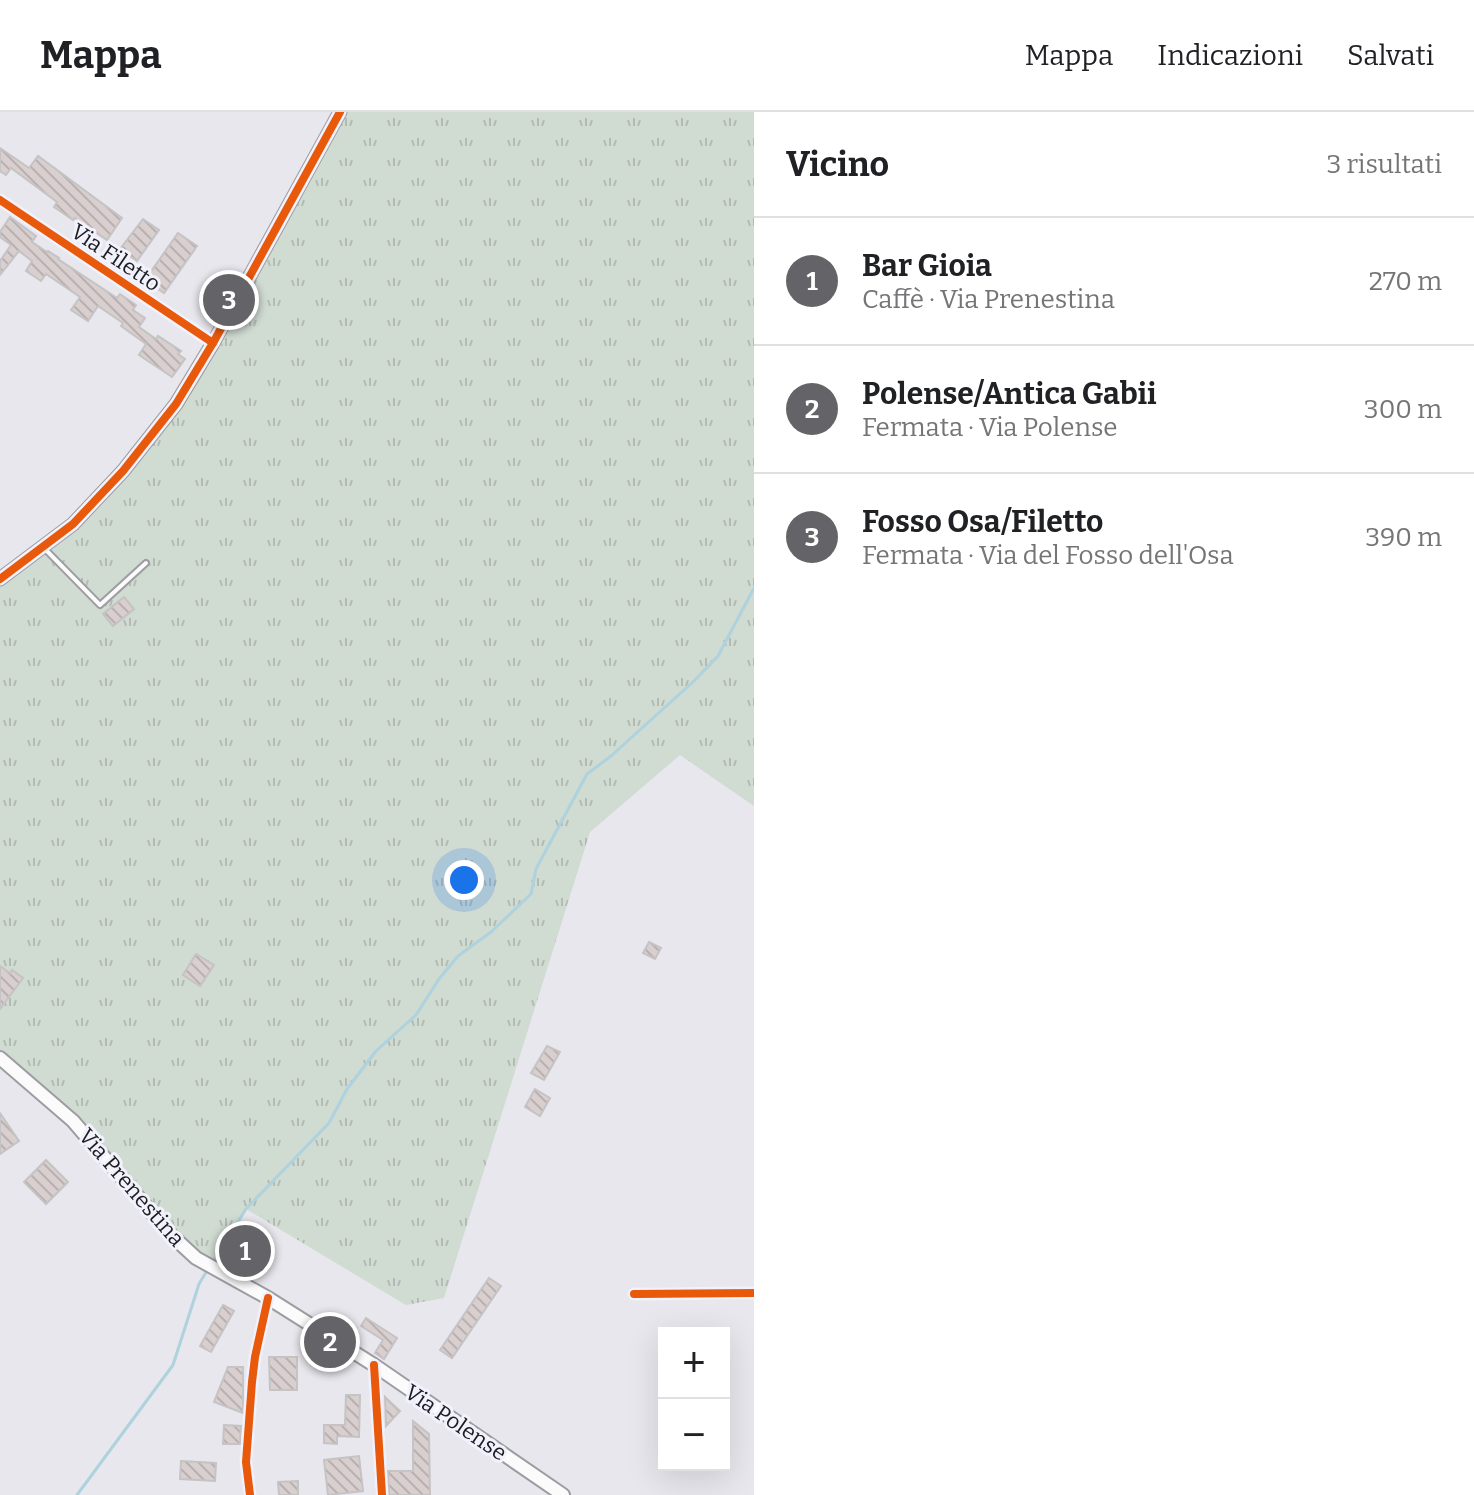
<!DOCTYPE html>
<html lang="it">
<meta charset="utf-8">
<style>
:root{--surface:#fff;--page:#f2f2f2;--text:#202124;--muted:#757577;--line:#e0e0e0;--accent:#646468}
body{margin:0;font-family:Bitter,serif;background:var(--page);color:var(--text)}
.controls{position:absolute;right:24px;bottom:24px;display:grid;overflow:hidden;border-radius:0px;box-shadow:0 8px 32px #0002}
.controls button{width:72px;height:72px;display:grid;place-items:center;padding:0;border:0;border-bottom:2px solid var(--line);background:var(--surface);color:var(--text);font:40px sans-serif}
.you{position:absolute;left:464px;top:768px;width:28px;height:28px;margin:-20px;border:6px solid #fff;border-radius:50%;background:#1a73e8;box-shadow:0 0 0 12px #1a73e833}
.badge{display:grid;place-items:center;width:52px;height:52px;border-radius:50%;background:var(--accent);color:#fff;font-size:26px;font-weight:700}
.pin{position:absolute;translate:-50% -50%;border:4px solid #fff;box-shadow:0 2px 8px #0006}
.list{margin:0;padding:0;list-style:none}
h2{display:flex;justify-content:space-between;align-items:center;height:104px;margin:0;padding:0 32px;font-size:34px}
h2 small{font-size:26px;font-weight:400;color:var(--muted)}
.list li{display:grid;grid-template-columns:52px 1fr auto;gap:24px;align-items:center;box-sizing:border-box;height:128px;padding:0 32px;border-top:2px solid var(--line)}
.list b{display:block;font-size:30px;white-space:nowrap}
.list p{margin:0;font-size:26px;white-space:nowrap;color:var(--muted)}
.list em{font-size:26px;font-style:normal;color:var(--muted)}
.map{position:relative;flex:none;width:754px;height:1383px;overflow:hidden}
header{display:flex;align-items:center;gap:48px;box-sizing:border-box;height:112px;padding:0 40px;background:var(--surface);border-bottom:2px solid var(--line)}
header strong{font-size:38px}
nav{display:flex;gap:44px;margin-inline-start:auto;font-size:28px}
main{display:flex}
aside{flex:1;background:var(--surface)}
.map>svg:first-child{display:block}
.grass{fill:url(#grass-tufts)}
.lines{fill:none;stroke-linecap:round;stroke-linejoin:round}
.stream{stroke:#aed2de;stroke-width:3}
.building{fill:url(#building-back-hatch);stroke:#c5c3c4;stroke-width:2}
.service-casing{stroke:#9c9ca1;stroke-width:8}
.minor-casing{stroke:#9c9ca1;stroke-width:12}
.tertiary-casing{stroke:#9c9ca1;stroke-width:15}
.secondary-casing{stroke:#9c9ca1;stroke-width:16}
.service{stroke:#fbfbfc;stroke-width:4}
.minor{stroke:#fbfbfc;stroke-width:8}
.tertiary{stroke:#fbfbfc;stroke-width:11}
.secondary{stroke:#fbfbfc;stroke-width:12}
.cycleway-casing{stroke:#f2f2fd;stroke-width:13}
.cycleway{stroke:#e8590c;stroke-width:8}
.labels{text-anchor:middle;stroke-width:6;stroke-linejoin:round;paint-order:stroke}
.street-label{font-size:22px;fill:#1d1d21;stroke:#f2f2fd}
</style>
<header>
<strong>Mappa</strong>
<nav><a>Mappa</a><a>Indicazioni</a><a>Salvati</a></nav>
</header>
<main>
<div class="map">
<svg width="754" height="1383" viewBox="0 0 754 1383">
<defs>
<pattern id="grass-tufts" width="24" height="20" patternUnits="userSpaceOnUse" patternTransform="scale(2)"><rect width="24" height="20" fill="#d0dbd2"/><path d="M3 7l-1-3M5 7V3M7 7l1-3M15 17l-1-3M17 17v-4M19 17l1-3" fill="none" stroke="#b2bcb4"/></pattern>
<pattern id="building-back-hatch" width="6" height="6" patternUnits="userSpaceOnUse" patternTransform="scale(2)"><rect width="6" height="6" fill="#d8cfce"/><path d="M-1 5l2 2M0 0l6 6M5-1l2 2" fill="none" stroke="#b9b1b1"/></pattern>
</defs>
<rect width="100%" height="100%" fill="#e7e7ed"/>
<path class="grass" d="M340 0H754V694L680 643 590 720 444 1186 406 1193 246 1097 218 1157 196 1146 91 1028 0 949V467L73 412 176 292Z"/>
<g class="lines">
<g class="stream">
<path d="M212 1151 246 1097 329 1011 347 977 376 939 416 903 439 867 458 844 491 820 531 782 536 757 587 662 611 644 694 569 718 544 754 476"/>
<path d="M77 1383 173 1253 199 1172 208 1157"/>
</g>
</g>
<g class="building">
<path d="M0 36 29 56 38 44 122 106 107 128 75 106 73 108 54 95 57 90 11 56 6 63 0 59Z"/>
<path d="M10 105 36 124 32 130 47 140 48 139 59 146 58 147 117 186 120 182 136 193 133 198 145 206 139 215 156 227 158 224 181 239 178 242 185 247 172 265 139 243 146 232 121 214 123 211 98 194 88 209 71 198 80 185 46 162 41 169 26 159 32 149 19 139 0 163V149L11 133 0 125V120Z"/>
<path d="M143 107 159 118 137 149 120 137Z"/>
<path d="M178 121 197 134 164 181 145 168Z"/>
<path d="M124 485 134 497 113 514 103 502Z"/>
<path d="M649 830 661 836 655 847 643 841Z"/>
<path d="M196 842 214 853 200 874 183 863Z"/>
<path d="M0 854 10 861 12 858 23 866 0 897Z"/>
<path d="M547 934 560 940 544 968 531 961Z"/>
<path d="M535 977 550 986 540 1004 525 995Z"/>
<path d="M0 1001 19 1029 0 1042Z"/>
<path d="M46 1048 68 1070 46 1092 24 1070Z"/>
<path d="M242 1121 261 1131 253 1147 258 1150 254 1159 230 1146Z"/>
<path d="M489 1166 501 1174 452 1246 440 1238Z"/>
<path d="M223 1193 234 1199 211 1240 200 1234Z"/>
<path d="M366 1206 397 1226 384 1247 375 1241 383 1228 361 1214Z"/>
<path d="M269 1245H297V1278H270Z"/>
<path d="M228 1255H243V1301L214 1290Z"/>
<path d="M346 1283H360L359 1325 337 1324V1332L324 1331V1313H345Z"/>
<path d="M385 1285 400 1299 386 1314Z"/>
<path d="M413 1309 429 1322 430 1383H389L388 1359H413Z"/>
<path d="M224 1313 241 1314 240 1332H223Z"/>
<path d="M359 1344 363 1379 328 1383 324 1348Z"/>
<path d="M181 1349 216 1351 215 1369 180 1367Z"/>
<path d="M298 1369V1383H279L278 1370Z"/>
</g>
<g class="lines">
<g class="service-casing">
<path id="service" d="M45 437 100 493 146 451"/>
</g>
<g class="minor-casing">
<g id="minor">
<path d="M0 88 213 231"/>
<path d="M634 1182 754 1181"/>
<path d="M374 1253 382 1383"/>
<path d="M250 1383 246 1350 252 1270 255 1245 268 1186"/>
</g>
</g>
<g class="tertiary-casing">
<path id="tertiary" d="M0 467 73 412 123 359 176 292 213 231 340 0"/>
</g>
<g class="secondary-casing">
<path id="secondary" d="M0 946 73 1009 170 1122 196 1146 268 1186 374 1253 563 1383"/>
</g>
<use href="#service" class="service"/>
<use href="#minor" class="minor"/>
<use href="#tertiary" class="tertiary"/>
<use href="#secondary" class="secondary"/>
<g class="cycleway-casing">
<g id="cycleway">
<path d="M0 88 213 231"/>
<path d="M0 467 73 412 123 359 176 292 213 231 340 0"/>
<path d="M634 1182 754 1181"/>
<path d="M374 1253 382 1383"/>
<path d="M250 1383 246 1350 252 1270 255 1245 268 1186"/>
</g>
</g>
<use href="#cycleway" class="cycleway"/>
</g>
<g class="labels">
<g class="street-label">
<text transform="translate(116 145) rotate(34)" y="8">Via Filetto</text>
<text transform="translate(132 1075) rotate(49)" y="8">Via Prenestina</text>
<text transform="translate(456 1310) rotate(34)" y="8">Via Polense</text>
</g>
</g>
</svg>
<div class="controls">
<button>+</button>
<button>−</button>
</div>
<div class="you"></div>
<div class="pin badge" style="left:245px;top:1139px">1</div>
<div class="pin badge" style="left:330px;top:1230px">2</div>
<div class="pin badge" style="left:229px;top:188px">3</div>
</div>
<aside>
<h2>Vicino<small>3 risultati</small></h2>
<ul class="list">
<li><span class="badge">1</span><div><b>Bar Gioia</b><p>Caffè · Via Prenestina</p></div><em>270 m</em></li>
<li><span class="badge">2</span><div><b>Polense/Antica Gabii</b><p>Fermata · Via Polense</p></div><em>300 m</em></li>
<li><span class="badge">3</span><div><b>Fosso Osa/Filetto</b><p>Fermata · Via del Fosso dell'Osa</p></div><em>390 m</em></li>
</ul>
</aside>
</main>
